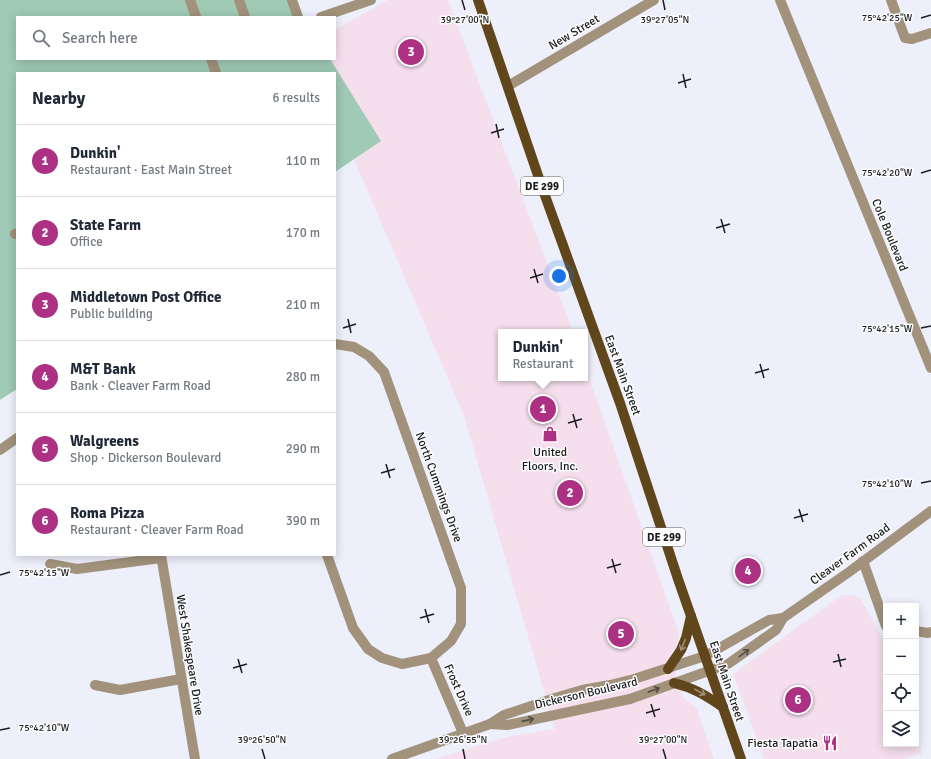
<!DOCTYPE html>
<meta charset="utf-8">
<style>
:root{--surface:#fff;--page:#f2f2f3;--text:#1f2937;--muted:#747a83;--line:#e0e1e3;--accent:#ac3183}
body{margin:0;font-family:Signika,sans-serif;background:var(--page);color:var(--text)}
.controls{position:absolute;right:12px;bottom:12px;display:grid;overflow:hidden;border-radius:0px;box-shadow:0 2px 10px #0003}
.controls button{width:36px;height:36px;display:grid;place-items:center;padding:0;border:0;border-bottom:1px solid var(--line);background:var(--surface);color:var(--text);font:20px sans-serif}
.you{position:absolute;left:559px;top:276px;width:14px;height:14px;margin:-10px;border:3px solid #fff;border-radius:50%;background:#1a73e8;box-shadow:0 0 0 6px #1a73e833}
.badge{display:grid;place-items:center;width:26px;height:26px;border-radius:50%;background:var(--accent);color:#fff;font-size:13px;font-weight:700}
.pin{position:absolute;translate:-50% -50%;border:2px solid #fff;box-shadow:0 1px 4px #0006}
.popup{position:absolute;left:498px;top:329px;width:90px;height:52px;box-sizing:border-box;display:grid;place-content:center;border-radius:0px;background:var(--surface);filter:drop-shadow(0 1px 3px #0005);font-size:13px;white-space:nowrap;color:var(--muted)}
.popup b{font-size:15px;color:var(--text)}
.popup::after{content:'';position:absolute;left:50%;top:100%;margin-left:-8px;border:8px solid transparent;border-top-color:var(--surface)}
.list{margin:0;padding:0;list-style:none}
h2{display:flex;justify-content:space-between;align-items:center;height:52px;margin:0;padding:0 16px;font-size:17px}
h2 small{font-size:13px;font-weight:400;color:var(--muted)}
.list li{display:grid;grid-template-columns:26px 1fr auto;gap:12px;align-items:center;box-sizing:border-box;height:72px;padding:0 16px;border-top:1px solid var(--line)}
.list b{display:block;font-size:15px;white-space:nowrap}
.list p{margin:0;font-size:13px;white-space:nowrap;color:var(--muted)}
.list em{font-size:13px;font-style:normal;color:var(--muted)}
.icon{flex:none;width:22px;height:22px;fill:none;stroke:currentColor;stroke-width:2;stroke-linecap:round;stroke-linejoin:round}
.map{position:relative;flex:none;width:931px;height:759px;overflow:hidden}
.search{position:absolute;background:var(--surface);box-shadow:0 2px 10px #0003;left:16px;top:16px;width:320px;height:44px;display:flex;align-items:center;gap:10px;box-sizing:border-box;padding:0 14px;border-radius:0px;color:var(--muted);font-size:15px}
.panel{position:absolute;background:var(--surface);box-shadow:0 2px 10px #0003;left:16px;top:72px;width:320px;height:484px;border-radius:0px}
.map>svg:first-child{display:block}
.commercial{fill:#f5dfed}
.green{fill:#9fcab5}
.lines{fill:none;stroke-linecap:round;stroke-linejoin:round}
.street{stroke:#a2927c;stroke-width:10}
.primary{stroke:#61461c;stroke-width:10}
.oneway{stroke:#9f8f76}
.oneway2{stroke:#524c45}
.ticks{fill:none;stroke:#1c1d21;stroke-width:1.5}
.labels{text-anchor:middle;stroke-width:3;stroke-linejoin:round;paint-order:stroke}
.shield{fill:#fdfdfd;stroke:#606063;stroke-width:1}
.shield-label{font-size:11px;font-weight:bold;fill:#1c1d21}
.street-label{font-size:12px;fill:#1c1d21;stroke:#fdfdfd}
.poi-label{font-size:12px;fill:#1c1d21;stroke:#fdfdfd}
.ticks-label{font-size:10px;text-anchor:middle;fill:#1c1d21;stroke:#fdfdfd;stroke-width:3;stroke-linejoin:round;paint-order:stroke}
</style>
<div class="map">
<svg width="931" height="759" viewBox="0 0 931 759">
<rect width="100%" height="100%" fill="#edeffb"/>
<g class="commercial">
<path d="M388 0H448L573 332H501V378H585V366L679 633 677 645 670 656 683 697 697 709 714 759H435L510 736 555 729 464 416 335 115V73L311 59H335V30Z"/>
<path d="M842 595H853L861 599 886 645V744H916V735L922 753 905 759H764L733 674Z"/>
</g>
<path class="green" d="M0 0H293L303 17H17V59H330L381 141 335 172V73H17V389L0 400Z"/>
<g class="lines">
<g class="street">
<path d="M190 0 196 17"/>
<path d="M239 0 245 17"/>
<path d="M292 0 298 17"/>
<path d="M780 0 931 368"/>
<path d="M891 0 905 38 912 39 931 33"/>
<path d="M321 17 371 0"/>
<path d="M211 59 216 73"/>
<path d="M508 86 654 0"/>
<path d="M15 234 17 233"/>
<path d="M0 450 17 438"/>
<path d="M161 555 195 759"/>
<path d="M327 555 353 628 368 649 382 658 402 664 431 658 451 641 461 624V588L384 372 369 356 354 347 335 344"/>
<path d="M863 561 886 626"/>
<path d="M50 564 77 569 161 558"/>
<path d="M916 631 928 633 931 632"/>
<path d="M431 658 463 733"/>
<path d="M95 685 120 690 181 679"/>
<path d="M490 724 507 725 630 699 728 664 776 630 783 618 849 572 931 511"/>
<path d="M392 759 490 724 504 715 555 698 582 690 610 685 634 679 705 656 769 620 783 618"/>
</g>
<g class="primary">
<path d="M478 0 543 190 620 403 678 579 741 759"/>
<path d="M668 669 681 650 686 638 691 616"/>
<path d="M674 683C694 688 705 695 723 707"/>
</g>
</g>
<defs><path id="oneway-shaft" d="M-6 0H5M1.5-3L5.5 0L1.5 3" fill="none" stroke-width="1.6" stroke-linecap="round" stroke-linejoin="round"/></defs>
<g class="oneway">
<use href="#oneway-shaft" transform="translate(683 645) rotate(112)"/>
<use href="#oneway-shaft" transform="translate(700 692) rotate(28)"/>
</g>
<g class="oneway2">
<use href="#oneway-shaft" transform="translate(744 653) rotate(-36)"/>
<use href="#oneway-shaft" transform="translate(654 690) rotate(-20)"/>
<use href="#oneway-shaft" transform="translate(528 720) rotate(-13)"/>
</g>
<path class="ticks" d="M462 0 465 10M663 0 665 10M921 18 931 15M683 74 686 88M678 83 691 79M496 124 499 138M491 133 504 129M921 173 931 170M721 219 725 233M716 228 730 224M534 269 538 283M530 278 543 274M348 319 351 333M343 328 356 324M921 328 931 326M760 364 764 378M755 373 769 369M573 414 577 428M568 423 582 419M386 464 390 478M381 473 395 469M921 483 931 481M799 509 803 522M794 518 808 514M612 559 616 573M607 568 621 564M0 575 10 572M425 609 429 623M420 618 434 614M838 654 841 667M238 659 242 673M833 662 846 659M233 668 247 664M651 704 655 717M646 713 660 709M0 730 10 728M262 749 265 759M463 749 465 759M663 749 666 759"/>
<defs>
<g id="shop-bare" transform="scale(1.2)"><path d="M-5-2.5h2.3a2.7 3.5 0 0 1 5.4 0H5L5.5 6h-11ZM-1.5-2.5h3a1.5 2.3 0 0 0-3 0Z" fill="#ac3183" stroke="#fdfdfd" stroke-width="2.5" paint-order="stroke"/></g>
<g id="restaurant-bare" transform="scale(1.2)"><path d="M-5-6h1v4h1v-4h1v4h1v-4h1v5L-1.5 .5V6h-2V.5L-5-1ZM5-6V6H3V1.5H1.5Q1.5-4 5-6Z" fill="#ac3183" stroke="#fdfdfd" stroke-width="2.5" paint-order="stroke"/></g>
</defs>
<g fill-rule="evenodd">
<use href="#shop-bare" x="550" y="434"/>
<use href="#restaurant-bare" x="830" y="743"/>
</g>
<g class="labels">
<g class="shield">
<rect x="521" y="177" width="42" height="18" rx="3"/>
<rect x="643" y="528" width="42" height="18" rx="3"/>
</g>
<g class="shield-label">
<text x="542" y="190">DE 299</text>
<text x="664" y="541">DE 299</text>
</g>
<g class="street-label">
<text transform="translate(574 32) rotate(-31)" y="4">New Street</text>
<text transform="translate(890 235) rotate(68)" y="4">Cole Boulevard</text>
<text transform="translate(623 375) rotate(70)" y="4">East Main Street</text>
<text transform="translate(439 487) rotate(70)" y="4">North Cummings Drive</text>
<text transform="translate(850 554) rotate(-36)" y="4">Cleaver Farm Road</text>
<text transform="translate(190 655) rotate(81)" y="4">West Shakespeare Drive</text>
<text transform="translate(727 681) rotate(71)" y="4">East Main Street</text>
<text transform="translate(459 690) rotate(66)" y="4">Frost Drive</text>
<text transform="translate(586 693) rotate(-13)" y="4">Dickerson Boulevard</text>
</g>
<g class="poi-label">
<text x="550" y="456">United<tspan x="550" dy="14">Floors, Inc.</tspan></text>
<text x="818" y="747" text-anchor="end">Fiesta Tapatia</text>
</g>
</g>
<g class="ticks-label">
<text x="887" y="21">75°42'25"W</text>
<text x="465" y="23">39°27'00"N</text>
<text x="665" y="23">39°27'05"N</text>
<text x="887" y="176">75°42'20"W</text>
<text x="887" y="332">75°42'15"W</text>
<text x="887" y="487">75°42'10"W</text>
<text x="44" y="576">75°42'15"W</text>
<text x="44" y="731">75°42'10"W</text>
<text x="262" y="743">39°26'50"N</text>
<text x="463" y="743">39°26'55"N</text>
<text x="663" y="743">39°27'00"N</text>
</g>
</svg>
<div class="controls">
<button>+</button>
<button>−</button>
<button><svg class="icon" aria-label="locate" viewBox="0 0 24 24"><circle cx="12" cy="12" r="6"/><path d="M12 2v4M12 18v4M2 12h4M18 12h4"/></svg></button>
<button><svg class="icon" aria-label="layers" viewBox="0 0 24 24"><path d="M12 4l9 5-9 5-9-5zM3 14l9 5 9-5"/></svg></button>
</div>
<div class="you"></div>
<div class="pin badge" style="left:543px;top:409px">1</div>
<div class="popup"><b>Dunkin'</b>Restaurant</div>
<div class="pin badge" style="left:570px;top:493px">2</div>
<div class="pin badge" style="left:411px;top:52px">3</div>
<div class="pin badge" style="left:748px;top:571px">4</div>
<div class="pin badge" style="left:621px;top:634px">5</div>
<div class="pin badge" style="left:798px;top:700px">6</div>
<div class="search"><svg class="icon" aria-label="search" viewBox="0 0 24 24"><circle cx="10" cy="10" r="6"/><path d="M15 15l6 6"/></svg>Search here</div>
<section class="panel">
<h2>Nearby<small>6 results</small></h2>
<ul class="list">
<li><span class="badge">1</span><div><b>Dunkin'</b><p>Restaurant · East Main Street</p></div><em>110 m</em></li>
<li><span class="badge">2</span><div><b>State Farm</b><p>Office</p></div><em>170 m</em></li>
<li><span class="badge">3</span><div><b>Middletown Post Office</b><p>Public building</p></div><em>210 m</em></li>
<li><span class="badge">4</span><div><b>M&amp;T Bank</b><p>Bank · Cleaver Farm Road</p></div><em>280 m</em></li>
<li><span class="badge">5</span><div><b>Walgreens</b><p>Shop · Dickerson Boulevard</p></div><em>290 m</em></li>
<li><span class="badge">6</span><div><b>Roma Pizza</b><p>Restaurant · Cleaver Farm Road</p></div><em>390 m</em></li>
</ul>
</section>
</div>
